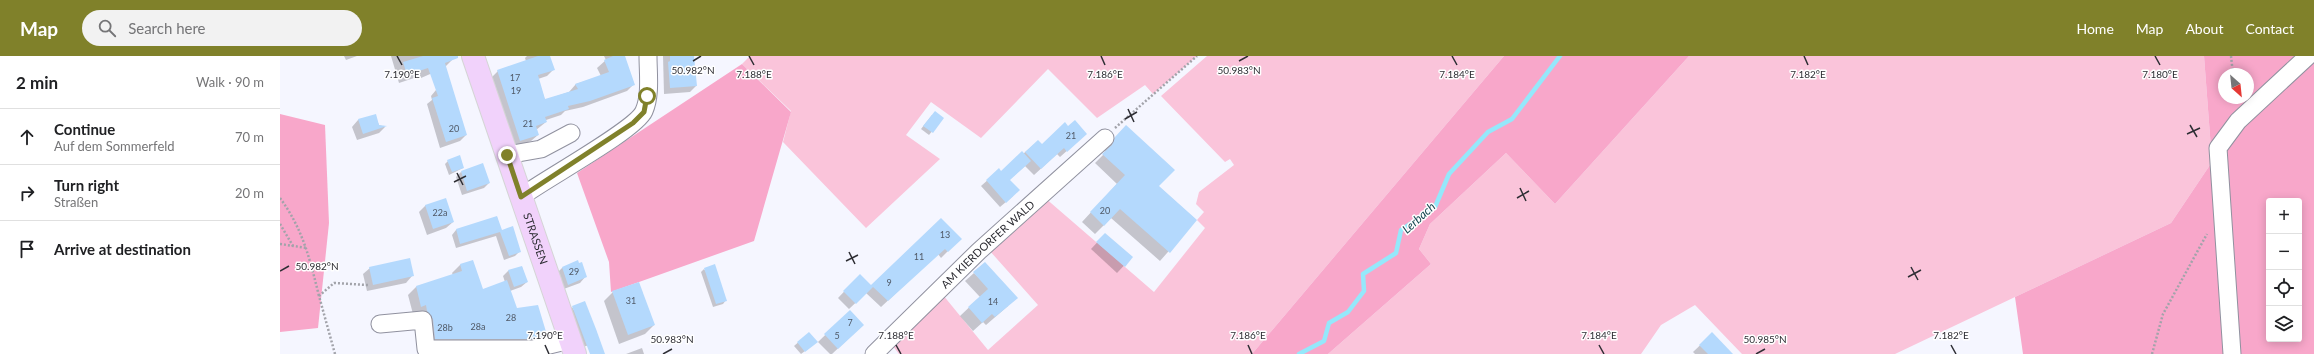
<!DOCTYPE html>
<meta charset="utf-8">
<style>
:root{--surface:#fff;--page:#f2f2f2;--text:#202124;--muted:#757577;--line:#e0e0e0;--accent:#80812a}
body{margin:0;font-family:Lato,sans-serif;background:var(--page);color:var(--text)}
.controls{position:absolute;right:12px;bottom:12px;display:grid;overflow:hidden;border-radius:4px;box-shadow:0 2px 10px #0003}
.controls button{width:36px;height:36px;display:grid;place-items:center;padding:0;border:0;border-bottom:1px solid var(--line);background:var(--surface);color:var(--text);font:20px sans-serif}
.compass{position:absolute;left:1938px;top:12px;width:36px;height:36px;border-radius:50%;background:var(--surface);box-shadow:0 2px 10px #0003;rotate:153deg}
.stop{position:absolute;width:12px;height:12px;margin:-9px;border:3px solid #80812a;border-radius:50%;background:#fff}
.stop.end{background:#80812a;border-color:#fff;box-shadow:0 1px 4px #0008}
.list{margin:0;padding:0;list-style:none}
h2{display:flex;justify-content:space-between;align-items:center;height:52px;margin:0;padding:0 16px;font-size:17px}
h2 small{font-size:13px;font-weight:400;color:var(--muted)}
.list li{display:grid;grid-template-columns:26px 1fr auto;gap:12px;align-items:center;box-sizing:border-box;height:56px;padding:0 16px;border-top:1px solid var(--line)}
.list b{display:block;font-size:15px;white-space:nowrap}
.list p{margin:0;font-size:13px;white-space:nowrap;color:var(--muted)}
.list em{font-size:13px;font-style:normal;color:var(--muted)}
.icon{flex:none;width:22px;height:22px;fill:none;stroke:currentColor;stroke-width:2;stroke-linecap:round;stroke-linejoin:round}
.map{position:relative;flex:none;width:2034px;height:298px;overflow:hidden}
header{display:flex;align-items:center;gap:24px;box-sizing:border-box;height:56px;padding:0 20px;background:var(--accent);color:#fff}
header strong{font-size:19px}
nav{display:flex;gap:22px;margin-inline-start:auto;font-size:14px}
.search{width:280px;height:36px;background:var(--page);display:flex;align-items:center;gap:10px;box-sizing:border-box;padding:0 14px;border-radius:22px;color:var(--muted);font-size:15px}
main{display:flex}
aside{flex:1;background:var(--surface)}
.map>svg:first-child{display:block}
.green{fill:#fac4da}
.forest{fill:#f8a7ca;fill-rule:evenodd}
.shadow{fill:#0003}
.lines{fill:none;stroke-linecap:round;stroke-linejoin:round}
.stream{stroke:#95e8fb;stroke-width:4.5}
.building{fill:#b4d9fd}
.minor-casing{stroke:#90919f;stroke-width:19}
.major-casing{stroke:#d5d5d6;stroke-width:24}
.path{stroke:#a2a3aa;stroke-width:2.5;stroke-dasharray:2 2;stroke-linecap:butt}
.minor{stroke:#fff;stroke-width:17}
.major{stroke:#f1d2fb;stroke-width:22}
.route{stroke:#80812a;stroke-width:5}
.ticks{fill:none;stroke:#2e2e34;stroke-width:1.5}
.labels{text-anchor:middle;stroke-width:3;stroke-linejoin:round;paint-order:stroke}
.number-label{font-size:9px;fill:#505966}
.street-label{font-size:11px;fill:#2e2e34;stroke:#fff}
.water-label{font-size:12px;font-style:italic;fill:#154751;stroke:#fff}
.ticks-label{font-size:10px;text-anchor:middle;fill:#2e2e34;stroke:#fff;stroke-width:3;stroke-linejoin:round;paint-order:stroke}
</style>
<header>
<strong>Map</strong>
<div class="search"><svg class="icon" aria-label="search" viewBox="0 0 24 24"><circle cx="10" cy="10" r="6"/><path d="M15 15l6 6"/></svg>Search here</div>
<nav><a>Home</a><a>Map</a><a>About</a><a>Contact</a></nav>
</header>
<main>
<aside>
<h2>2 min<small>Walk · 90 m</small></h2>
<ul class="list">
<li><svg class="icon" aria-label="ahead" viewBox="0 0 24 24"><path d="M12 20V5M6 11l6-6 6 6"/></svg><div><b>Continue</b><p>Auf dem Sommerfeld</p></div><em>70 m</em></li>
<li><svg class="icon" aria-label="right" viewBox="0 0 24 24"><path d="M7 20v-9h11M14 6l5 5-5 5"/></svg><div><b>Turn right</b><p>Straßen</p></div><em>20 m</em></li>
<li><svg class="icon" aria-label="arrive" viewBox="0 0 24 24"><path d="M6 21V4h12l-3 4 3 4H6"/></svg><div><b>Arrive at destination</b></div></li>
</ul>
</aside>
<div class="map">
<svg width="2034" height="298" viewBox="0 0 2034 298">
<rect width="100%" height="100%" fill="#f5f6ff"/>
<g class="green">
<path d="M470 0H917L873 38 865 29 817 62 768 13 701 82 651 46 626 79 660 103 586 172 503 86 511 55 462 8Z"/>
<path d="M927 0H1224L972 298H619L612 289 663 239 708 294 758 249 709 194 764 141 874 236 925 172 917 164 924 156 916 148 919 136 954 109 950 103 945 106 881 40Z"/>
<path d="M1409 0H1924L1932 106 1891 167 1615 298H1462L1415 249 1381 269 1361 298H1048L1151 208 1139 193 1150 168 1226 97 1275 148Z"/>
</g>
<g class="forest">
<path d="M1224 0H1409L1275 148 1226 97 1150 168 1139 193 1151 208 1048 298H972Z"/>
<path d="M1924 0H2034V298H1743L1735 241 1891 167 1932 106ZM1944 18H1968V42H1944ZM1989 145H2019V283H1989Z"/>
<path d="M462 8 511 56 474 185 331 236 329 206 297 117Z"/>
<path d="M0 58 45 69 49 167 38 272 0 276Z"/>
</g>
<g class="shadow">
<path d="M64 0H77L66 4Z"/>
<path d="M111 0H171L172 4 164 12 141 22 140 20 119 27Z"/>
<path d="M247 0H269L274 13 267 20 258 23 265 44 289 36 296 28 321 20 317 12 326 4 324 0H344L354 28 347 35 303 51 285 55 281 59 266 64V66L256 74 258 79 251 85 233 91 211 22 218 15 246 5 245 2Z"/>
<path d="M383 0H410L416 30 410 36 384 38Z"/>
<path d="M156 34 186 79 180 85 160 92 147 48 152 44 151 40Z"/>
<path d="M652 59 663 62 649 79 641 73Z"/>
<path d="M95 60 99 69 105 71 99 77 77 84 72 71 78 64Z"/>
<path d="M846 71 878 130 916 164 880 205 831 162 815 178 802 166 837 128 815 107 824 98 826 91Z"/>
<path d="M799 84 780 101 777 98 754 119 745 110 729 124 733 140 720 151 701 130 719 114 721 117 758 85 762 89Z"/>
<path d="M168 105 183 112 169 119 165 108Z"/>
<path d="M181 116 209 127 204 132 182 139 176 121Z"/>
<path d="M146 149 173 166 166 172 147 179 139 156Z"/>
<path d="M217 161 221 175 240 195 235 200 224 204 216 180 176 192 172 179 176 174Z"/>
<path d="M825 178 852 201 837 217 811 193Z"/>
<path d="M680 183 661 202 658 198 601 251 586 237 569 253 558 242 580 219 591 230Z"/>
<path d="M192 205 202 234 225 226 223 220 228 215 242 211 247 226 241 231 230 235 236 253 265 279 257 287 147 291 133 258 128 239 136 231 173 219 172 217 180 209Z"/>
<path d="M297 206 306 220 300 227 281 234 276 218 282 212Z"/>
<path d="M90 212 132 220 126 227 87 235 83 218Z"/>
<path d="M424 213 446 244 443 248 433 251 421 216Z"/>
<path d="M694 217 728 250 706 269 703 266 693 275 680 260 700 241 685 225Z"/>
<path d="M333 236 374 269 365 278 339 288 324 245Z"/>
<path d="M292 251 315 287 303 291 289 254Z"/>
<path d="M570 255 583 269 552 298H550L538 286Z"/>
<path d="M529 277 533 289 521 298 514 290Z"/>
<path d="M1432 278 1447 298H1415L1413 296Z"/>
<path d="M362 292 364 298H346Z"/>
</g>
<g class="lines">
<path class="stream" d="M1019 298 1044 285 1049 267 1068 256 1084 235 1083 218 1116 197 1121 174 1155 151 1169 118 1208 76 1232 63 1280 0"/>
</g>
<g class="building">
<path d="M143 0H178V2L165 7 187 79 166 86 152 42 158 40 148 12 127 19 123 6Z"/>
<path d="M258 0H270L275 14 258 19 265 43 298 33 295 28 329 16 324 4 333 0H345L355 29 310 45 288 50 289 53 265 61 267 66 256 70 259 79 240 85 217 14Z"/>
<path d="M390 0H414L417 30 390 32 388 6 390 5Z"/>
<path d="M655 55 664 62 653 77 643 70Z"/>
<path d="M96 58 99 69 107 70 83 78 78 63Z"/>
<path d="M795 64 807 78 787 96 784 92 761 113 745 96 758 84 762 88 785 66 788 70Z"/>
<path d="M846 69 895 114 879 130 917 164 890 197 840 153 824 170 810 156 845 119 822 98 832 89 835 81Z"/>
<path d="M742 95 751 105 730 124 740 134 726 147 706 124 719 112 721 115Z"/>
<path d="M180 99 184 112 172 116 167 104Z"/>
<path d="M203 107 210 127 187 135 181 115Z"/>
<path d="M166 142 174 166 153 173 145 149Z"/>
<path d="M217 160 222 174 233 170 241 196 229 200 220 176 180 188 176 173Z"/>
<path d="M661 162 682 183 668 196 665 193 608 245 593 231 576 248 563 235 580 218 591 229Z"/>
<path d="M825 177 853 201 845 211 816 186Z"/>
<path d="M130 202 134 220 93 229 89 211Z"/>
<path d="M193 204 203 233 227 224 237 252 258 249 267 279 252 283H155L153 263 147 255 146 249 141 251 136 230 182 215 180 208Z"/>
<path d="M298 204 299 207 302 206 307 221 288 229 282 211Z"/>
<path d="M705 206 738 242 715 261 712 258 702 267 688 251 708 233 693 216Z"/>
<path d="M435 208 447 245 436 248 424 212Z"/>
<path d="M242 210 248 226 234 231 228 214Z"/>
<path d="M359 226 375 269 348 279 332 235Z"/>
<path d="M305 245 316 273 325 298H310L292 250Z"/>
<path d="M570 254 584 269 558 293 544 278Z"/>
<path d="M529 276 538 286 525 296 517 286Z"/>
<path d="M1432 276 1453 298H1428L1419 289Z"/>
</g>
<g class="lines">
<g class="minor-casing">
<g id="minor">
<path d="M227 99 261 93 291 77"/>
<path d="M241 141C263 124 356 74 364 55 371 39 368 17 368 0"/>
<path d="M100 268 143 264 146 293H253L290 284"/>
<path id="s1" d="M594 298 699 195 825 82"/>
<path d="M1952 298 1938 92 1958 65 2028 0"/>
</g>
</g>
<g class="major-casing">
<g id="major">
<path id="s2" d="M193 0 295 298"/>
</g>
</g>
<g class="path">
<path d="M1951 0 1953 18"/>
<path d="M835 72 917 0"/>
<path d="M0 142C23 173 30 204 39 240"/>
<path d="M0 168 13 190"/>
<path d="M0 188 27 192"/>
<path d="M55 298 39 240 54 227 88 229"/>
<path d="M1872 298 1883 258 1927 178"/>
</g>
<use href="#minor" class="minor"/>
<use href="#major" class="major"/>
</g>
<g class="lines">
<path class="route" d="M227 99 241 141 353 67 364 56 367 40"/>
</g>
<path class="ticks" d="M117 0 122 9M469 0 474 9M821 0 825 9M1172 0 1177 9M1524 0 1528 9M1875 0 1880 9M413 5 421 0M959 5 968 0M848 53 854 66M845 63 857 56M1910 69 1917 81M1907 78 1920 72M177 117 183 129M174 126 186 120M1240 132 1246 145M1237 142 1249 135M569 196 575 208M566 205 578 199M1631 211 1638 224M0 215 9 210M1628 221 1641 214M265 289 269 298M616 289 621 298M968 289 972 298M1319 289 1324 298M1671 289 1676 298M383 298 392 293M1476 298 1485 293"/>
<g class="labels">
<g class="number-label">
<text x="235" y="25">17</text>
<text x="236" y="38">19</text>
<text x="248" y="71">21</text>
<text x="174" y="76">20</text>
<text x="791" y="83">21</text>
<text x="825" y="158">20</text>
<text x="160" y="160">22a</text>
<text x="665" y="182">13</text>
<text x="639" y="204">11</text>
<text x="294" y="219">29</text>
<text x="609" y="230">9</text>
<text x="351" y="248">31</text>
<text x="713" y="249">14</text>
<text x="231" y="265">28</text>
<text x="570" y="270">7</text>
<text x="198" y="274">28a</text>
<text x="165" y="275">28b</text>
<text x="557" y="283">5</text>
</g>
<g class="street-label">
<text dy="4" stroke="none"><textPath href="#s2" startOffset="193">STRASSEN</textPath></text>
<text dy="4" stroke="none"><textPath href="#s1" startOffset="158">AM KIERDORFER WALD</textPath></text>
</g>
<g class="water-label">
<text transform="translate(1139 162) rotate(-42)" y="4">Lerbach</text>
</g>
</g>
<g class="ticks-label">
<text x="413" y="18">50.982°N</text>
<text x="959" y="18">50.983°N</text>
<text x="122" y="22">7.190°E</text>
<text x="474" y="22">7.188°E</text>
<text x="825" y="22">7.186°E</text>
<text x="1177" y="22">7.184°E</text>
<text x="1528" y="22">7.182°E</text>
<text x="1880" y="22">7.180°E</text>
<text x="37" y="214">50.982°N</text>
<text x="265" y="283">7.190°E</text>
<text x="616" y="283">7.188°E</text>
<text x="968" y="283">7.186°E</text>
<text x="1319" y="283">7.184°E</text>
<text x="1671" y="283">7.182°E</text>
<text x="392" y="287">50.983°N</text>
<text x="1485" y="287">50.985°N</text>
</g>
</svg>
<div class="controls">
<button>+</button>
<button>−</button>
<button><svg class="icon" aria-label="locate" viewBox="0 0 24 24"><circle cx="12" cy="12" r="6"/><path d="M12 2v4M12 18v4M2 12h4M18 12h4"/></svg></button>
<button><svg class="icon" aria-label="layers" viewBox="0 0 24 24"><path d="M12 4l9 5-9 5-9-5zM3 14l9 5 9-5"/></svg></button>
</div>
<svg class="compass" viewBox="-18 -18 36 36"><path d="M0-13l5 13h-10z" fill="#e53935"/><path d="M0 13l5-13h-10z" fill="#757577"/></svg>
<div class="stop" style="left:367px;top:40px"></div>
<div class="stop end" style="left:227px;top:99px"></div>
</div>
</main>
